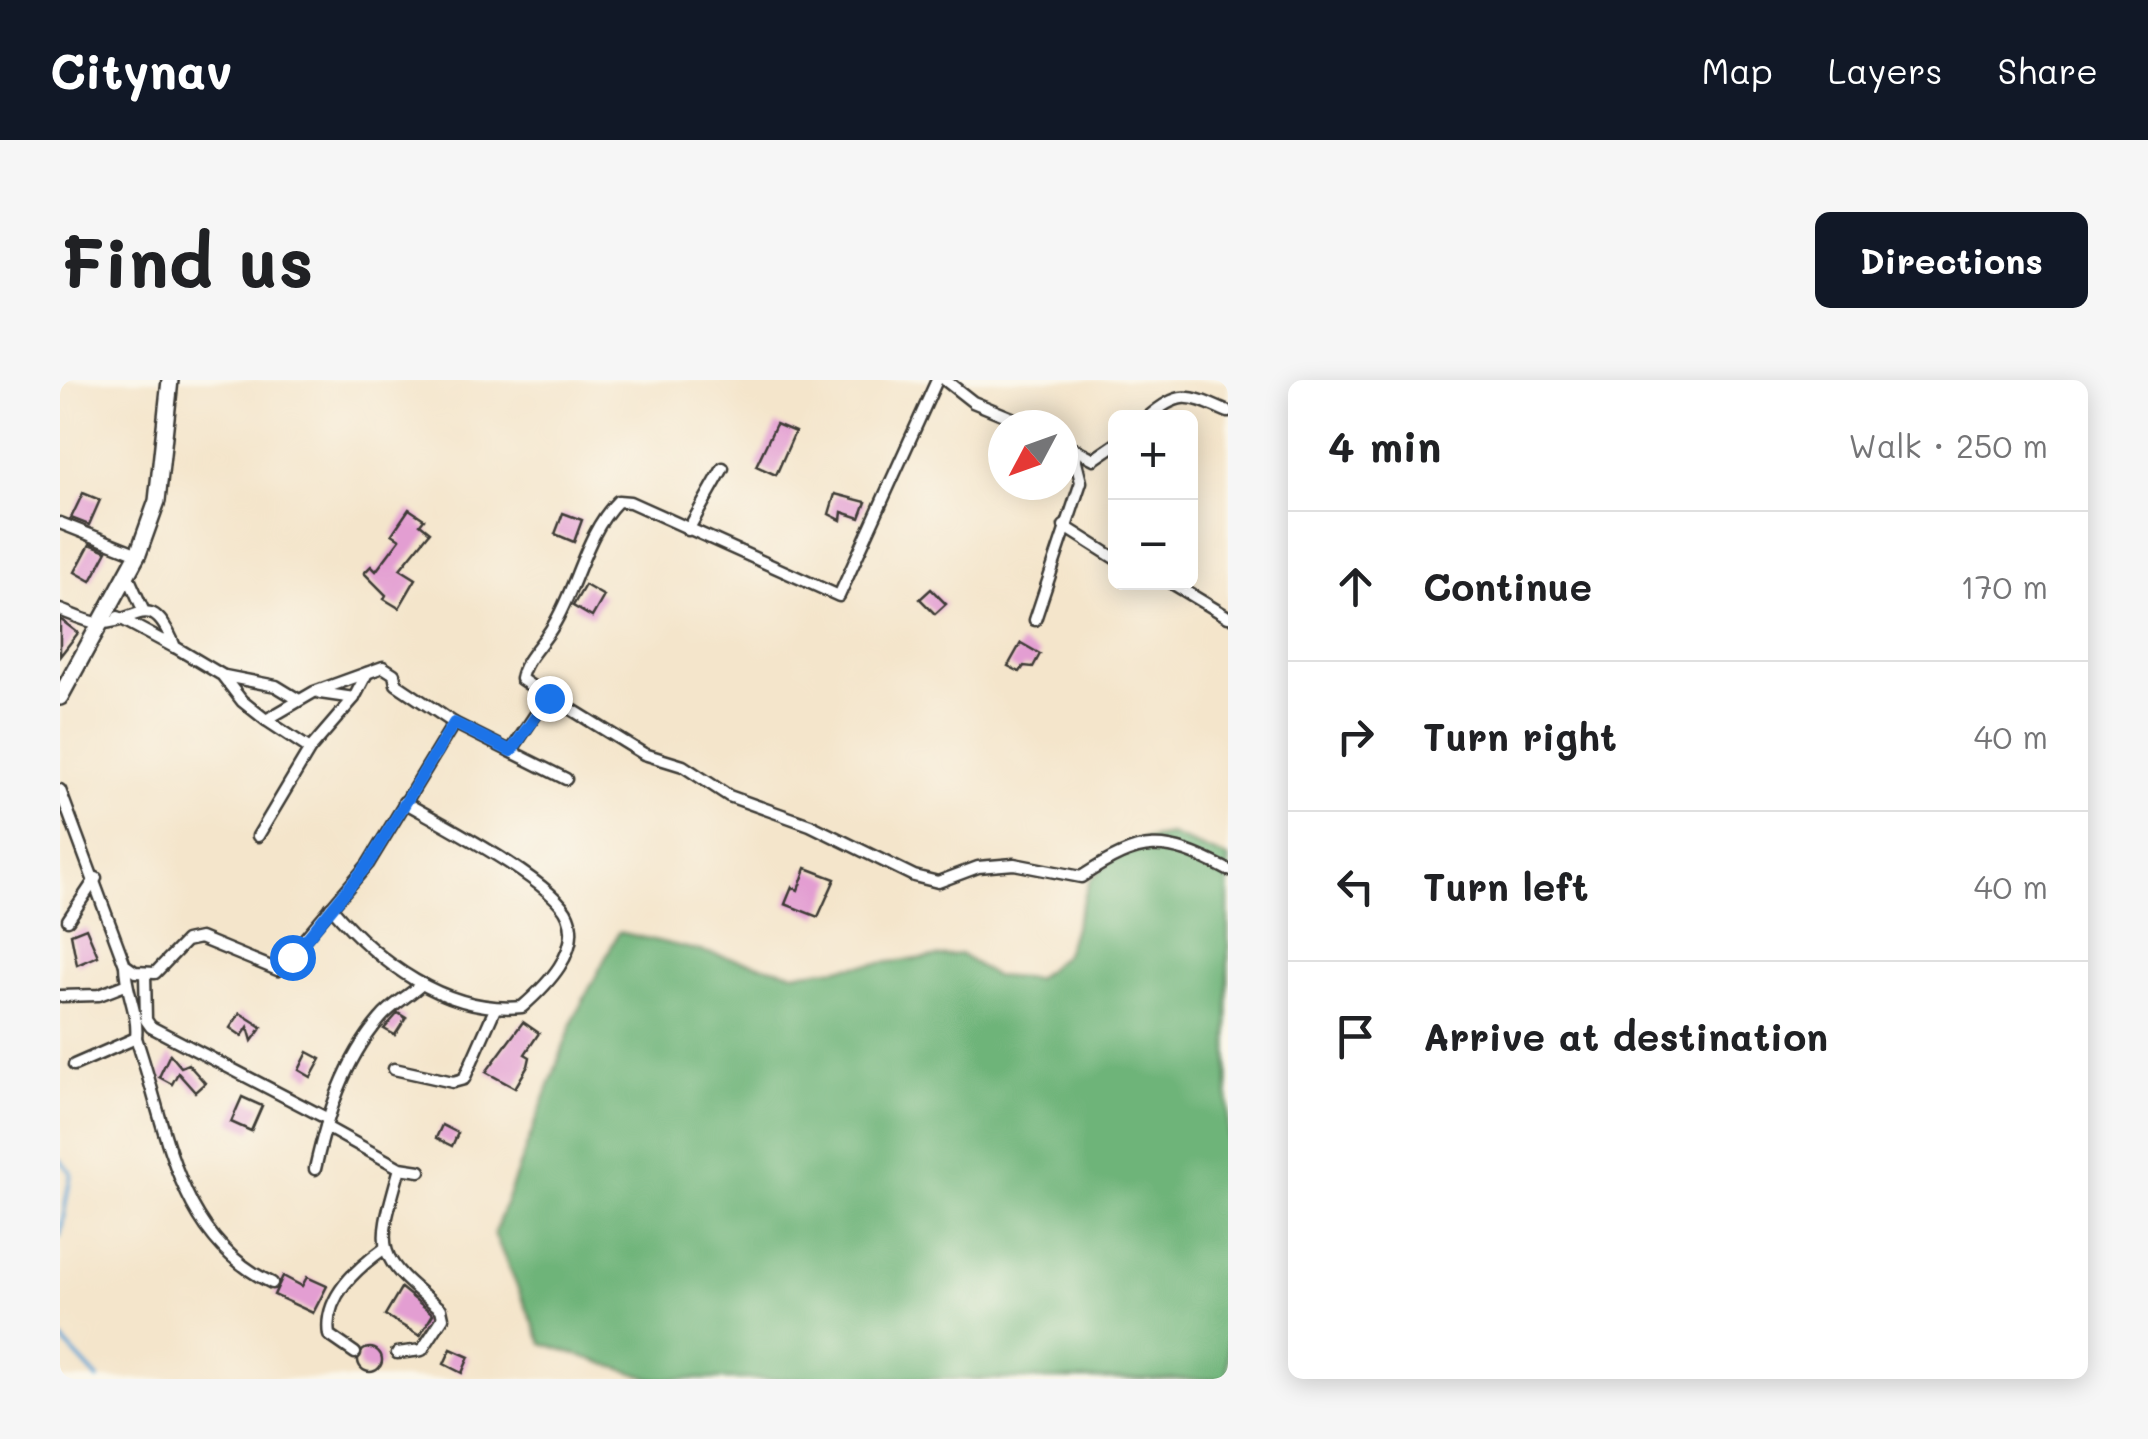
<!DOCTYPE html>
<meta charset="utf-8">
<style>
:root{--surface:#fff;--page:#f6f6f6;--text:#202124;--muted:#757577;--line:#e0e0e0;--accent:#111827}
body{margin:0;font-family:Mali,sans-serif;background:var(--page);color:var(--text)}
.controls{position:absolute;right:30px;top:30px;display:grid;overflow:hidden;border-radius:15px;box-shadow:0 5px 25px #0003}
.controls button{width:90px;height:90px;display:grid;place-items:center;padding:0;border:0;border-bottom:2px solid var(--line);background:var(--surface);color:var(--text);font:50px sans-serif}
.compass{position:absolute;left:928px;top:30px;width:90px;height:90px;border-radius:50%;background:var(--surface);box-shadow:0 5px 25px #0003;rotate:229deg}
.stop{position:absolute;width:30px;height:30px;margin:-22px;border:8px solid #1a73e8;border-radius:50%;background:#fff}
.stop.end{background:#1a73e8;border-color:#fff;box-shadow:0 2px 10px #0008}
.list{margin:0;padding:0;list-style:none}
h2{display:flex;justify-content:space-between;align-items:center;height:130px;margin:0;padding:0 40px;font-size:42px}
h2 small{font-size:32px;font-weight:400;color:var(--muted)}
.list li{display:grid;grid-template-columns:65px 1fr auto;gap:30px;align-items:center;box-sizing:border-box;height:150px;padding:0 40px;border-top:2px solid var(--line)}
.list b{display:block;font-size:38px;white-space:nowrap}
.list em{font-size:32px;font-style:normal;color:var(--muted)}
.icon{flex:none;width:55px;height:55px;fill:none;stroke:currentColor;stroke-width:2;stroke-linecap:round;stroke-linejoin:round}
.map{position:relative;flex:none;width:1168px;height:999px;overflow:hidden;border-radius:15px}
header{display:flex;align-items:center;gap:60px;box-sizing:border-box;height:140px;padding:0 50px;background:var(--accent);color:#fff}
header strong{font-size:48px}
nav{display:flex;gap:55px;margin-inline-start:auto;font-size:35px}
.intro{display:flex;align-items:center;justify-content:space-between;box-sizing:border-box;height:240px;padding:0 60px}
h1{margin:0;font-size:70px}
.button{padding:25px 45px;border-radius:15px;background:var(--accent);color:#fff;font-size:35px;font-weight:700}
main{display:flex;gap:60px;padding:0 60px}
aside{flex:1;background:var(--surface);border-radius:15px;box-shadow:0 5px 25px #0003}
.map>svg:first-child{display:block}
.forest{fill:#6eb479;stroke:#45684a;stroke-width:2.5}
.lines{fill:none;stroke-linecap:round;stroke-linejoin:round}
.stream{stroke:#5fa3d4;stroke-width:4}
.building{fill:#e39ed2}
.street-casing{stroke:#3c3a36;stroke-width:15}
.secondary-casing{stroke:#3c3a36;stroke-width:20}
.street{stroke:#fff;stroke-width:10}
.secondary{stroke:#fff;stroke-width:15}
.route{stroke:#1a73e8;stroke-width:12}
</style>
<header>
<strong>Citynav</strong>
<nav><a>Map</a><a>Layers</a><a>Share</a></nav>
</header>
<div class="intro"><h1>Find us</h1><a class="button">Directions</a></div>
<main>
<div class="map">
<svg width="1168" height="999" viewBox="0 0 1168 999">
<rect width="100%" height="100%" fill="#fbf7ec"/>
<filter id="ink" filterUnits="userSpaceOnUse"><feTurbulence type="fractalNoise" baseFrequency=".01" numOctaves="2"/><feDisplacementMap in="SourceGraphic" scale="20" xChannelSelector="R" yChannelSelector="G"/><feConvolveMatrix kernelMatrix="1 2 1 2 8 2 1 2 1" color-interpolation-filters="sRGB"/></filter>
<filter id="wash" filterUnits="userSpaceOnUse"><feTurbulence type="fractalNoise" baseFrequency=".0048" numOctaves="4" result="noise"/><feDisplacementMap in="SourceGraphic" scale="40" xChannelSelector="R" yChannelSelector="G"/><feGaussianBlur stdDeviation="2.25" result="paint"/><feColorMatrix in="noise" values="0 0 0 0 0 0 0 0 0 0 0 0 0 0 0 0 0 1.4 0 .05"/><feComposite in="paint" operator="in"/></filter>
<g filter="url(#wash)">
<rect width="100%" height="100%" fill="#f4e5cb"/>
<path class="forest" d="M1110 455 1168 478V999H592L482 963 434 854 515 636 559 552 734 593 900 574 934 596 976 599 1005 574 1030 500 1071 462Z"/>
<g class="lines">
<g class="stream">
<path d="M0 780 11 793 0 856"/>
<path d="M0 958 38 999"/>
</g>
</g>
<g id="blocks">
<g class="building">
<path d="M716 44 735 52 716 95 696 86Z"/>
<path d="M23 113 40 120 29 145 11 138Z"/>
<path d="M775 114 806 122 800 138 782 132 781 140 769 134Z"/>
<path d="M349 129 364 139 360 144 370 152 340 189 356 199 339 228 324 219 326 215 304 193 311 186 316 191 340 159 332 154Z"/>
<path d="M503 133 522 140 514 162 495 154Z"/>
<path d="M30 164 47 171 31 201 15 192Z"/>
<path d="M525 205 544 216 532 237 513 226Z"/>
<path d="M871 209 886 224 875 234 860 219Z"/>
<path d="M0 239 18 253 0 276Z"/>
<path d="M961 263 980 274 973 287 964 286 960 292 948 286Z"/>
<path d="M746 488 775 499 758 537 725 524 732 507 738 510Z"/>
<path d="M26 548 38 576 17 585 11 554Z"/>
<path d="M180 633 202 647 192 661 188 647 182 656 170 648Z"/>
<path d="M338 633 346 638 335 655 324 649Z"/>
<path d="M463 642 479 653 465 674 470 677 468 686 455 708 426 692Z"/>
<path d="M248 672 261 679 251 697 239 690Z"/>
<path d="M110 674 121 687 128 684 145 703 135 712 118 693 112 704 99 697Z"/>
<path d="M182 717 202 726 191 751 171 742Z"/>
<path d="M382 745 398 753 392 766 376 758Z"/>
<path d="M223 896 242 906 247 897 267 906 253 933 214 915Z"/>
<path d="M341 908 373 934 360 956 325 935Z"/>
<circle cx="310" cy="980" r="12"/>
<path d="M391 969 409 977 402 993 384 984Z"/>
</g>
</g>
</g>
<g filter="url(#ink)">
<use href="#blocks" fill-opacity="0" stroke="#3c3a36" stroke-width="2.5"/>
<g class="lines">
<g class="street-casing">
<g id="street">
<path d="M885 0 913 22 969 45"/>
<path d="M1087 38C1121 9 1129 15 1168 32"/>
<path d="M1003 63 1034 79 1056 64"/>
<path d="M0 143 78 174"/>
<path d="M1004 146 1056 179"/>
<path d="M628 150 663 88"/>
<path d="M67 194 84 232"/>
<path d="M1110 202 1168 237"/>
<path d="M0 230C11 234 27 242 38 243 77 245 90 205 115 267L162 295 182 321 206 340 254 312 323 287 334 294 336 304 394 343 506 399"/>
<path d="M58 237 114 267"/>
<path d="M975 240 1021 102 1013 70"/>
<path d="M165 296 216 306 239 320"/>
<path d="M260 313 294 318"/>
<path d="M489 318 461 299C464 279 483 264 493 246 517 207 525 154 558 121L570 122 779 216 877 0"/>
<path d="M206 340 250 369"/>
<path d="M451 371 482 325 493 318 584 374 623 386 669 416 750 445 854 496 878 502 918 487 954 484 1021 497C1082 457 1103 456 1168 490"/>
<path d="M0 410 65 585 75 592 95 593 126 561 140 558 218 590 308 484 394 343"/>
<path d="M198 456 250 369 294 318 307 293"/>
<path d="M271 527C318 582 385 634 462 627 486 606 522 571 508 536 495 502 379 442 344 422"/>
<path d="M8 540 36 498"/>
<path d="M65 585C65 611 79 633 76 658 107 747 116 858 212 903"/>
<path d="M85 593 86 640 91 647 268 739"/>
<path d="M0 616 39 615 65 605"/>
<path d="M14 685 76 658"/>
<path d="M334 689 393 702 404 699 435 629"/>
<path d="M266 747 340 788 360 791"/>
<path d="M255 789C267 736 284 681 320 639 331 625 349 616 362 604"/>
<path d="M295 973 269 955C263 917 297 888 325 868"/>
<path d="M337 973 362 970 383 938 381 929C312 874 317 870 340 788"/>
</g>
</g>
<g class="secondary-casing">
<path id="secondary" d="M0 317 78 174 97 121 110 0"/>
</g>
<use href="#street" class="street"/>
<use href="#secondary" class="secondary"/>
</g>
</g>
<g class="lines" filter="url(#ink)">
<path class="route" d="M232 577 308 484 394 343 451 371 489 318"/>
</g>
</svg>
<div class="controls">
<button>+</button>
<button>−</button>
</div>
<svg class="compass" viewBox="-18 -18 36 36"><path d="M0-13l5 13h-10z" fill="#e53935"/><path d="M0 13l5-13h-10z" fill="#757577"/></svg>
<div class="stop" style="left:232px;top:577px"></div>
<div class="stop end" style="left:489px;top:318px"></div>
</div>
<aside>
<h2>4 min<small>Walk · 250 m</small></h2>
<ul class="list">
<li><svg class="icon" aria-label="ahead" viewBox="0 0 24 24"><path d="M12 20V5M6 11l6-6 6 6"/></svg><div><b>Continue</b></div><em>170 m</em></li>
<li><svg class="icon" aria-label="right" viewBox="0 0 24 24"><path d="M7 20v-9h11M14 6l5 5-5 5"/></svg><div><b>Turn right</b></div><em>40 m</em></li>
<li><svg class="icon" aria-label="left" viewBox="0 0 24 24"><path d="M17 20v-9H6M10 6l-5 5 5 5"/></svg><div><b>Turn left</b></div><em>40 m</em></li>
<li><svg class="icon" aria-label="arrive" viewBox="0 0 24 24"><path d="M6 21V4h12l-3 4 3 4H6"/></svg><div><b>Arrive at destination</b></div></li>
</ul>
</aside>
</main>
